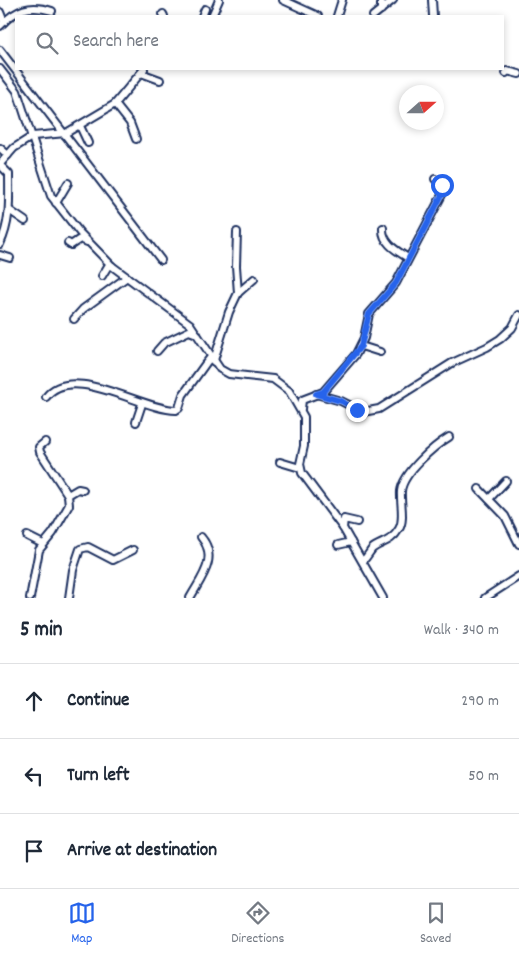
<!DOCTYPE html>
<meta charset="utf-8">
<style>
:root{--surface:#fff;--page:#f2f2f3;--text:#1f2937;--muted:#747a83;--line:#e0e1e3;--accent:#2563eb}
body{margin:0;font-family:Dekko,sans-serif;background:var(--page);color:var(--text)}
.compass{position:absolute;left:399px;top:85px;width:45px;height:45px;border-radius:50%;background:var(--surface);box-shadow:0 2px 8px #0003;rotate:69deg}
.stop{position:absolute;width:15px;height:15px;margin:-11px;border:4px solid #2563eb;border-radius:50%;background:#fff}
.stop.end{background:#2563eb;border-color:#fff;box-shadow:0 1px 5px #0008}
.list{margin:0;padding:0;list-style:none}
h2{display:flex;justify-content:space-between;align-items:center;height:65px;margin:0;padding:0 20px;font-size:21px}
h2 small{font-size:16px;font-weight:400;color:var(--muted)}
.list li{display:grid;grid-template-columns:32px 1fr auto;gap:15px;align-items:center;box-sizing:border-box;height:75px;padding:0 20px;border-top:1px solid var(--line)}
.list b{display:block;font-size:19px;white-space:nowrap}
.list em{font-size:16px;font-style:normal;color:var(--muted)}
.icon{flex:none;width:28px;height:28px;fill:none;stroke:currentColor;stroke-width:2;stroke-linecap:round;stroke-linejoin:round}
.map{position:relative;flex:none;width:519px;height:598px;overflow:hidden}
.search{position:absolute;background:var(--surface);box-shadow:0 2px 8px #0003;left:15px;right:15px;top:15px;height:55px;display:flex;align-items:center;gap:12px;box-sizing:border-box;padding:0 18px;border-radius:0px;color:var(--muted);font-size:19px}
.sheet{height:290px;background:var(--surface)}
nav{display:flex;justify-content:space-around;align-items:center;box-sizing:border-box;height:70px;border-top:1px solid var(--line);background:var(--surface);font-size:14px;color:var(--muted)}
nav a{display:grid;justify-items:center;gap:2px}
nav .on{color:var(--accent)}
.map>svg:first-child{display:block}
.lines{fill:none;stroke-linecap:round;stroke-linejoin:round}
.minor-casing{stroke:#1b2f5e;stroke-width:10}
.minor{stroke:#fff;stroke-width:6}
.route{stroke:#2563eb;stroke-width:6}
</style>
<div class="map">
<svg width="519" height="598" viewBox="0 0 519 598">
<rect width="100%" height="100%" fill="#fff"/>
<filter id="ink" filterUnits="userSpaceOnUse"><feTurbulence type="fractalNoise" baseFrequency=".02" numOctaves="2"/><feDisplacementMap in="SourceGraphic" scale="10" xChannelSelector="R" yChannelSelector="G"/><feConvolveMatrix kernelMatrix="1 2 1 2 8 2 1 2 1" color-interpolation-filters="sRGB"/></filter>
<g filter="url(#ink)">
<g class="lines">
<g class="minor-casing">
<g id="minor">
<path d="M283 0 318 16"/>
<path d="M432 0 433 16"/>
<path d="M381 10V0"/>
<path d="M0 12 4 22"/>
<path d="M163 14 164 16"/>
<path d="M202 16 205 9"/>
<path d="M212 16 219 0"/>
<path d="M337 16 342 0"/>
<path d="M373 16 393 0"/>
<path d="M0 26C16 9 30 4 52 11"/>
<path d="M0 50 161 260"/>
<path d="M0 69 17 91 51 196 80 233 112 266 190 324 220 369 229 374 273 379 289 391 304 417V446L300 464 302 473 343 528 383 598"/>
<path d="M141 73 160 80"/>
<path d="M506 73 507 71 519 74"/>
<path d="M115 104 130 123 136 139"/>
<path d="M80 126 88 143"/>
<path d="M0 148 8 155"/>
<path d="M0 164 14 148 33 136 66 133 115 104 144 69"/>
<path d="M0 165 9 174C9 199 11 221 0 244"/>
<path d="M56 203 68 183"/>
<path d="M9 210 25 221"/>
<path d="M383 228C382 243 397 251 408 258"/>
<path d="M237 232 236 266 238 293"/>
<path d="M68 243 71 245 80 239 87 242"/>
<path d="M0 255 10 258"/>
<path d="M102 276 108 266H112"/>
<path d="M74 319 83 309 127 277"/>
<path d="M361 346 380 352"/>
<path d="M157 351 164 343 189 331 197 334"/>
<path d="M214 360 229 312 238 293 254 279"/>
<path d="M316 394 341 401 363 412 379 409 452 363 487 347 500 339 512 328 519 315"/>
<path d="M46 397C71 362 142 410 176 410L179 408 183 395 206 363 210 358 214 362"/>
<path d="M301 409 302 400 323 392 356 354 364 338 369 314 396 283 444 191 443 186 435 179"/>
<path d="M136 422 142 404"/>
<path d="M280 462 300 468"/>
<path d="M479 489 505 516 519 544"/>
<path d="M68 495 78 489 83 490"/>
<path d="M489 499 506 481"/>
<path d="M343 528 344 519 357 522"/>
<path d="M27 536 43 544"/>
<path d="M338 545 351 542"/>
<path d="M363 561C366 558 369 553 372 549 380 542 391 543 399 529 405 520 400 502 401 491 403 473 434 446 449 437"/>
<path d="M30 598 39 550 53 533 69 505 68 495 40 452 39 447 45 442"/>
<path d="M69 598 73 570 80 549 88 547 113 560 133 550"/>
<path d="M190 598C201 578 219 558 201 537"/>
<path d="M485 598 519 576"/>
</g>
</g>
<use href="#minor" class="minor"/>
</g>
</g>
<g class="lines" filter="url(#ink)">
<path class="route" d="M357 410 341 401 316 394 323 392 361 346 369 314 396 283 444 191 442 185"/>
</g>
</svg>
<svg class="compass" viewBox="-18 -18 36 36"><path d="M0-13l5 13h-10z" fill="#e53935"/><path d="M0 13l5-13h-10z" fill="#747a83"/></svg>
<div class="stop" style="left:442px;top:185px"></div>
<div class="stop end" style="left:357px;top:410px"></div>
<div class="search"><svg class="icon" aria-label="search" viewBox="0 0 24 24"><circle cx="10" cy="10" r="6"/><path d="M15 15l6 6"/></svg>Search here</div>
</div>
<section class="sheet">
<h2>5 min<small>Walk · 340 m</small></h2>
<ul class="list">
<li><svg class="icon" aria-label="ahead" viewBox="0 0 24 24"><path d="M12 20V5M6 11l6-6 6 6"/></svg><div><b>Continue</b></div><em>290 m</em></li>
<li><svg class="icon" aria-label="left" viewBox="0 0 24 24"><path d="M17 20v-9H6M10 6l-5 5 5 5"/></svg><div><b>Turn left</b></div><em>50 m</em></li>
<li><svg class="icon" aria-label="arrive" viewBox="0 0 24 24"><path d="M6 21V4h12l-3 4 3 4H6"/></svg><div><b>Arrive at destination</b></div></li>
</ul>
</section>
<nav>
<a class="on"><svg class="icon" aria-label="map" viewBox="0 0 24 24"><path d="M3 6l6-2 6 2 6-2v14l-6 2-6-2-6 2zM9 4v14M15 6v14"/></svg>Map</a>
<a><svg class="icon" aria-label="directions" viewBox="0 0 24 24"><path d="M12 3l9 9-9 9-9-9zM9 14v-3h6M13 9l2 2-2 2"/></svg>Directions</a>
<a><svg class="icon" aria-label="saved" viewBox="0 0 24 24"><path d="M7 4h10v16l-5-4-5 4z"/></svg>Saved</a>
</nav>
